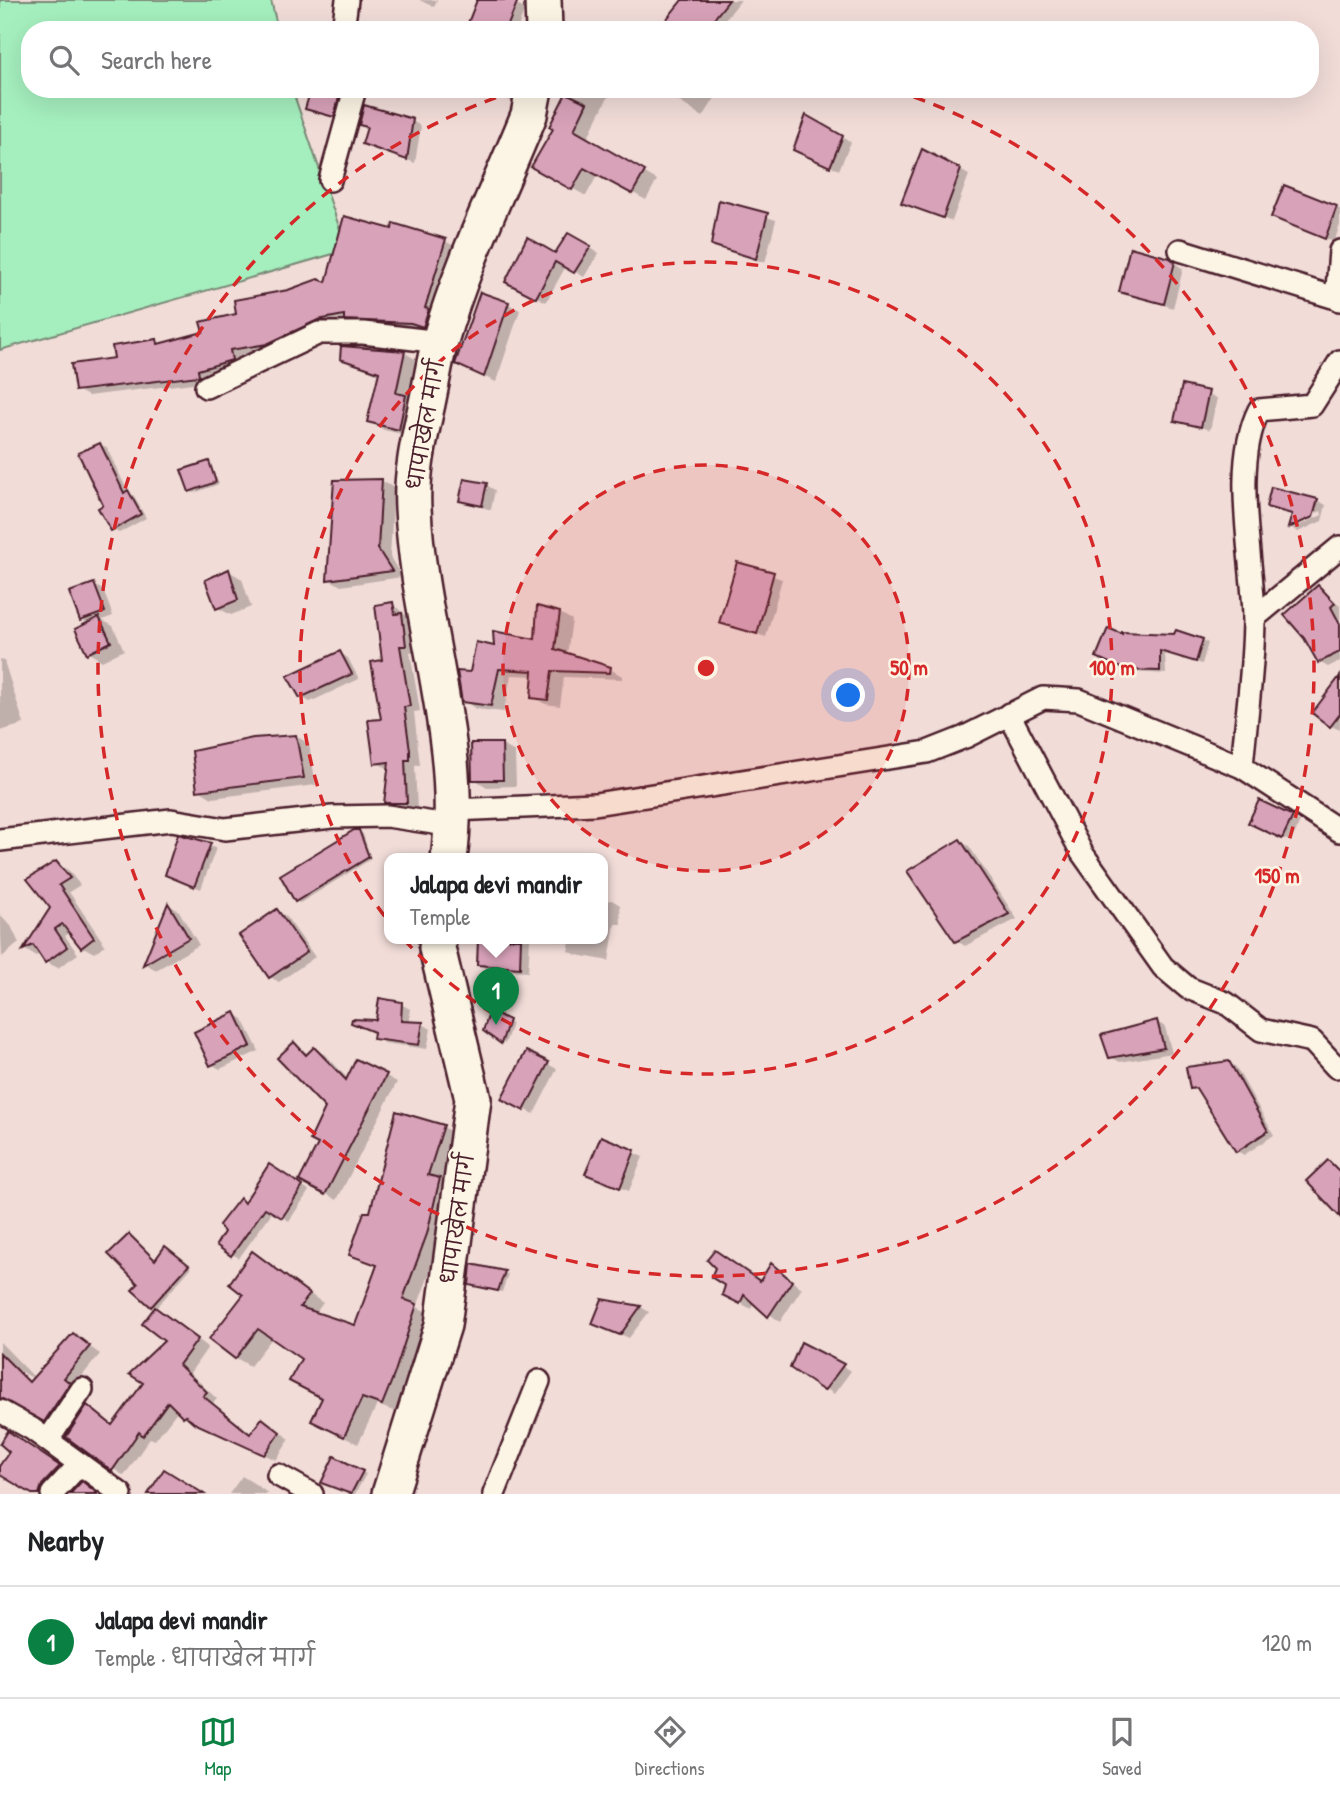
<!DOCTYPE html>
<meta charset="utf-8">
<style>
:root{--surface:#fff;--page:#f2f2f2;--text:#202124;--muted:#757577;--line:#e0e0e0;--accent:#0b8043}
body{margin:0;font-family:"Patrick Hand","Playpen Sans Deva",sans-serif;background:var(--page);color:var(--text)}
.you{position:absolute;left:849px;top:696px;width:24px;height:24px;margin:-18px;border:5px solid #fff;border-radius:50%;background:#1a73e8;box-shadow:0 0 0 10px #1a73e833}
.badge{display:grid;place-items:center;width:46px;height:46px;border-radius:50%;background:var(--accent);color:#fff;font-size:23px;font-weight:700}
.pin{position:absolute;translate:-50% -58px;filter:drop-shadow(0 2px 4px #0008)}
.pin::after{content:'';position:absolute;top:37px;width:24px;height:21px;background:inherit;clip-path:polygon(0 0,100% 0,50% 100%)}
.popup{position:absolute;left:384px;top:853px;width:224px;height:91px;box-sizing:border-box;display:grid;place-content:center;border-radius:14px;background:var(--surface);filter:drop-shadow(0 2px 5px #0005);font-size:23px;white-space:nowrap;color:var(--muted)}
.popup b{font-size:26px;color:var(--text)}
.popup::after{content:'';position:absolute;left:50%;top:100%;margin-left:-14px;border:14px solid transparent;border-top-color:var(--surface)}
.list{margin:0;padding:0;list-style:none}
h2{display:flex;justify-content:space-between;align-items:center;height:91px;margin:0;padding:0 28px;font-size:30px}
h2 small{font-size:23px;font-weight:400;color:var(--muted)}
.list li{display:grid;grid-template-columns:46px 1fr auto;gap:21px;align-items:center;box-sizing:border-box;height:112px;padding:0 28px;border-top:2px solid var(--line)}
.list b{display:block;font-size:26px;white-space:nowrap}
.list p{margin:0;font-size:23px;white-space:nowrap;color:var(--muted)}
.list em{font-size:23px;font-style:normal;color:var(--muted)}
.icon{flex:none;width:38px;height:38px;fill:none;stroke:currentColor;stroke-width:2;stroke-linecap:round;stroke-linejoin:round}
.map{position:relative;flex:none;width:1340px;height:1494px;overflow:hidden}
.search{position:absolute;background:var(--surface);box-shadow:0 7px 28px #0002;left:21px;right:21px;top:21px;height:77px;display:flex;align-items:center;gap:18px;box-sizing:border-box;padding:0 24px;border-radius:28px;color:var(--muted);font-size:26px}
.sheet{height:203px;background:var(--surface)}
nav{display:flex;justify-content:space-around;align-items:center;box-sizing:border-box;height:98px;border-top:2px solid var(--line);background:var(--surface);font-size:19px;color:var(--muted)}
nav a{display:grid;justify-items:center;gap:4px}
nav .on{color:var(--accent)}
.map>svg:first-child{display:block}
.green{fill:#a5efbe;stroke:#788774;stroke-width:2}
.shadow{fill:#0003;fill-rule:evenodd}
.building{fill:#d8a2b9;stroke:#4a1f2b;stroke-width:2}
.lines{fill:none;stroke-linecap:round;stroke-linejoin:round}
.minor-casing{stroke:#4a1f2b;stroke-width:26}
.primary-casing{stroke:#4a1f2b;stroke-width:40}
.minor{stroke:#fcf5e5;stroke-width:21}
.primary{stroke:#fcf5e5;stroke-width:35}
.ring{fill:none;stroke:#d62828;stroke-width:3.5;stroke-dasharray:12 9}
.labels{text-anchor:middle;stroke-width:5;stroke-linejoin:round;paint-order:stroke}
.street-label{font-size:21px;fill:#4a1f2b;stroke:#fcf5e5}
.centre{fill:#d62828;stroke:#fcf5e5;stroke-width:3.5}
.ring-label{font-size:21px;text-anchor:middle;font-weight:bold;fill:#d62828;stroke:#fcf5e5;stroke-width:5;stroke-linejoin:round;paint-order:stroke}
</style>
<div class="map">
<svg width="1340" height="1494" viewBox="0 0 1340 1494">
<rect width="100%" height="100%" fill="#f1dcd8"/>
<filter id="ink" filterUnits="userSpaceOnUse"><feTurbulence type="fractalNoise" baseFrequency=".0143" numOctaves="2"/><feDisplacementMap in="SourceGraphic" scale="14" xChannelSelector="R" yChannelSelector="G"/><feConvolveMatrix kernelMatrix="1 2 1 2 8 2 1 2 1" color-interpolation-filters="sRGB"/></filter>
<g filter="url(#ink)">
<path class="green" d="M0 0H271L278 30H30V89H292L347 250 0 350Z"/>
<g class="shadow">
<path d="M419 0H437L434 7Z"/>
<path d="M479 0H506L525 9 517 30H468Z"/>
<path d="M684 0H741L717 30H673Z"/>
<path d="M312 89H351L342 121 307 108Z"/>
<path d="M465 89H523L520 103Z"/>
<path d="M570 89H612L587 139 657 180 646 200 598 174 586 196 534 167 556 129 551 127Z"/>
<path d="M660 89H719L720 90 703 117Z"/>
<path d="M807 118 851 142 839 170 804 154Z"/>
<path d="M412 121 421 126 415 163 364 143 368 128 361 124Z"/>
<path d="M960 170 969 175 952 221 904 202Z"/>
<path d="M1285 187 1340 209V225L1334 242 1273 217Z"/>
<path d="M720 202 776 220 765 263 713 244Z"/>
<path d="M393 231 445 241 456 247 434 332 356 325 350 322 330 325 278 349 240 356 242 366 209 381 88 396 77 390 116 360 157 341 163 345 205 334 239 315 327 284Z"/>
<path d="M568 235 599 253 584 277 566 266 546 302 508 281 556 256Z"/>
<path d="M1169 259 1183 269 1173 308 1121 291Z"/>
<path d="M508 304 520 310 496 382 469 370Z"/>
<path d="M405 353 420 362 415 437 384 430 369 421 380 375 342 358Z"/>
<path d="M1183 387 1217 398 1210 430 1176 420Z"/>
<path d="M100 445 107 448 128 492 134 496 146 518 119 533 113 530 105 505Z"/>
<path d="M209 462 219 484 194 493 190 491Z"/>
<path d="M382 481 394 488 390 557 402 577 341 586 329 579Z"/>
<path d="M486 485 495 490 491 510 461 500Z"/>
<path d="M1317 500 1326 505 1322 521 1298 532 1290 527 1294 515 1268 506ZM1321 511 1322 515 1300 525V521Z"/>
<path d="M738 564 782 579 766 637 721 623Z"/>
<path d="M229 571 242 579 251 607 231 615 218 608Z"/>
<path d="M94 585 103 590 113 616 102 620 113 626 124 650 102 661 89 653V624L82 620Z"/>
<path d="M1319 587 1340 606V661L1328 667 1319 662Z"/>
<path d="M393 604 412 621 416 651 410 652 420 711 414 712 420 765 415 766 417 808H396L386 802 390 769 376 763 383 720 384 661Z"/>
<path d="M560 613 572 620 567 655 610 669 622 676V679L564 677 560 706 545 704 533 697 535 676 511 675 504 712 476 709 464 701 472 674 496 648 537 641Z"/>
<path d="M1123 637 1202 640 1208 643 1202 664 1165 653 1166 674 1133 672 1104 659Z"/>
<path d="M340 653 348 658 359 679 310 702 301 697Z"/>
<path d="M0 659 4 661 24 724 0 731Z"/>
<path d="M1340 687V730L1331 726Z"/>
<path d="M296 736 309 744 316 785 212 798 199 790Z"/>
<path d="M502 745 515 752 516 786 487 787 474 779Z"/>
<path d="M1292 817 1300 822 1291 842 1259 827Z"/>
<path d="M359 831 363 834 371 859 300 903 296 901Z"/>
<path d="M179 837 216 848 201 889 173 877Z"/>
<path d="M960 841 969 846 1017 919 965 946 957 941Z"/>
<path d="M56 863 68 870 80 885 69 892 105 945 94 953 83 947 71 932 65 936 78 954 58 968 46 962 41 953 36 956 25 950 52 908Z"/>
<path d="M612 900 620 905 621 924H615L609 961 577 955 568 951 570 943 547 939H603V901Z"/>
<path d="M169 905 179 911 199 945 156 970 146 964Z"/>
<path d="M277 911 286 916 315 957 279 982 270 977Z"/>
<path d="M0 914 11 926 19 943 2 957Z"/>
<path d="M480 939H530L528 972 487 969 479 964Z"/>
<path d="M401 1004 410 1009V1023L423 1024 431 1029 427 1049 384 1043 375 1038 376 1033 353 1023 377 1022Z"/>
<path d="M491 1013 512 1024 505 1044 486 1030Z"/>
<path d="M235 1014 243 1019 259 1051 220 1069 211 1064Z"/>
<path d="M1157 1022 1165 1027 1172 1053 1120 1062 1111 1057Z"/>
<path d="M294 1045 309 1054 314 1049 326 1055 348 1079 386 1076 397 1082 337 1200 301 1180 320 1144 328 1108Z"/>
<path d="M527 1053 557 1069 534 1114 512 1103Z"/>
<path d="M1229 1063 1236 1067 1274 1135 1244 1155 1237 1151 1199 1092 1191 1088Z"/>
<path d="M443 1127 457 1135 443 1182 454 1188 441 1243 417 1307 431 1314 396 1412 377 1405 358 1444 327 1429 324 1398 303 1359 273 1337 250 1366 236 1358 253 1254 323 1303 315 1314 356 1327 378 1267 351 1255 372 1214Z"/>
<path d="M602 1138 643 1157 629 1191 596 1178Z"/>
<path d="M277 1170 309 1191 289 1221 273 1211 239 1258 232 1254 241 1200 246 1203Z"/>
<path d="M169 1250 191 1268 156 1308 152 1305 156 1261Z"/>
<path d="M473 1266 508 1274 502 1292 474 1286Z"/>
<path d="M771 1266 802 1288 780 1322 754 1302 751 1309 725 1294 727 1285 761 1283Z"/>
<path d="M603 1301 641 1307 649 1312 629 1338 594 1323Z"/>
<path d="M167 1316 208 1347 190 1373 217 1399 213 1403 252 1434 263 1420 290 1439 276 1460 195 1422 178 1410 155 1440 150 1438 124 1476 68 1437 88 1407 114 1426 145 1383 167 1341Z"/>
<path d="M73 1335 100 1354 74 1386 56 1427 0 1394V1342L35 1378ZM13 1367 34 1379 32 1382 11 1370Z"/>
<path d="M802 1345 851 1371 834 1394 792 1367Z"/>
<path d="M17 1438 67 1472 48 1494 0 1473Z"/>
<path d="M335 1459 366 1474 355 1494H348L323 1482Z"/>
<path d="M242 1476 255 1484 269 1494H229Z"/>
</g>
<g class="building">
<path d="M477 0H518L506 30H485L468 23Z"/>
<path d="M682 0H729L705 30H658Z"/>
<path d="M311 89 339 97 334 117 305 109Z"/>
<path d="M566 93 587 103 574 130 645 171 632 194 584 168 572 190 531 167 553 129 549 127Z"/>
<path d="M364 105 413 119 407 160 362 144 367 127 359 125Z"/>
<path d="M806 115 843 136 830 167 793 150Z"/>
<path d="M922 149 961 169 943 218 901 203Z"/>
<path d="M1284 185 1337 206 1325 239 1271 217Z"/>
<path d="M719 200 768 213 756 259 711 245Z"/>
<path d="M344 216 392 229 393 223 446 239 425 308 429 309 423 327 411 323 344 320V315L318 320 267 344 230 350 232 360 198 370 199 376 75 391 71 364 114 358 112 346 157 339 158 344 203 332 200 322 236 314 234 300 288 290 318 279 326 282Z"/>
<path d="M568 233 591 246 574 273 555 262 536 298 505 282 527 237 555 253Z"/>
<path d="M1130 247 1170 258 1175 262 1164 304 1119 292Z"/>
<path d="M480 292 509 302 484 377 455 364Z"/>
<path d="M341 346 405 351 396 393 406 395 399 430 367 422 379 372 340 359Z"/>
<path d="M1182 385 1209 391 1201 427 1174 421Z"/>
<path d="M100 443 124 493 128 490 141 514 111 531 98 508 103 505 78 453Z"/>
<path d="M209 461 216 482 189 492 181 470Z"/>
<path d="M382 479 378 549 392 571 327 580 334 480Z"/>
<path d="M464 479 487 483 482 506 459 501Z"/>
<path d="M1271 487 1318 499 1313 517 1288 528 1292 514 1266 507Z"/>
<path d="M737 562 774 572 757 634 719 623Z"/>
<path d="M229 569 238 600 216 609 205 580Z"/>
<path d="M94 583 105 612 80 621 69 592Z"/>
<path d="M1318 585 1335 603 1331 607 1340 624V652L1318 663 1304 638 1284 615Z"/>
<path d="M393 602 395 614 402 613 406 646H400L410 706 404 707 410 750V760H405L407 803H384L389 762 374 764 368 720 381 719 371 662 382 660 375 605Z"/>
<path d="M537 606 560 612 555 649 611 667 610 673 552 671 548 700 531 698 533 671 499 669 491 706 462 702 457 671 470 672 476 642 494 646 493 631 535 639Z"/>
<path d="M99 617 111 642 87 654 75 629Z"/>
<path d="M1108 628 1122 634V632L1174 634 1176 630 1203 639 1196 662 1160 651V671L1125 670 1096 657Z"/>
<path d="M340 651 352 674 300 698 287 676Z"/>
<path d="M1340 676V714L1330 727 1312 713Z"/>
<path d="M296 735 304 778 197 791 192 751 253 738Z"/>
<path d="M471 743H502L503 780H472Z"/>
<path d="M1259 800 1293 816 1282 839 1248 823Z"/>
<path d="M354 830H359L369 857 295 902 280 875Z"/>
<path d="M178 834 211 843 194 887 165 875Z"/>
<path d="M960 839 1009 914 955 942 907 871Z"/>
<path d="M56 861 70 878 59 885 94 938 81 948 62 924 55 929 67 947 45 963 33 945 23 950 50 908 27 879Z"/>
<path d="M168 903 189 938 143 965Z"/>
<path d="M277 909 307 952 269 978 239 935Z"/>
<path d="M478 939H521L520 968 477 965Z"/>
<path d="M379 998 402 1002 401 1021 423 1022 419 1045 373 1039 374 1032 351 1023 352 1019 376 1020Z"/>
<path d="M490 1011 509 1020 501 1044 483 1031Z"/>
<path d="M235 1012 251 1046 210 1066 194 1032Z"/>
<path d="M1157 1020 1164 1048 1109 1058 1101 1035Z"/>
<path d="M294 1042 306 1055 314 1047 346 1080 356 1059 387 1074 325 1195 299 1181 318 1144 310 1140 325 1108 277 1058Z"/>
<path d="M526 1051 549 1062 524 1111 501 1099Z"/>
<path d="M1229 1061 1268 1131 1236 1152 1196 1088 1190 1089 1186 1067Z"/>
<path d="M396 1111 444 1125 428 1175 440 1178 427 1234 403 1299 417 1304 394 1375 382 1405 362 1398 344 1437 311 1421 322 1398 289 1381 301 1359 258 1329 235 1359 209 1339 243 1295 229 1284 252 1251 310 1294 300 1307 355 1325 377 1265 349 1255 364 1212H370Z"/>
<path d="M601 1136 635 1150 620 1188 585 1174Z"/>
<path d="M1328 1160 1340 1172V1217L1306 1181Z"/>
<path d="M269 1164 303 1186 282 1218 265 1208 231 1256 216 1245 224 1232 219 1225 240 1198 244 1203Z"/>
<path d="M129 1234 155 1260 165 1246 189 1265 151 1307 132 1290 138 1284 108 1254Z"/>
<path d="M715 1250 760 1281 771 1263 792 1281 768 1317 744 1295 740 1304 722 1295 725 1286 711 1277 715 1268 707 1260Z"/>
<path d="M471 1264 505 1271 498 1291 469 1285Z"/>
<path d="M602 1299 641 1306 620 1335 592 1324Z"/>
<path d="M155 1307 198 1339 179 1365 207 1392 203 1396 250 1434 262 1418 280 1432 264 1455 194 1423 185 1415 183 1417 168 1402 143 1436 139 1432 112 1471 66 1437 87 1405 112 1425 143 1383 129 1374 164 1341 142 1324Z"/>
<path d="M73 1333 90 1346 64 1378 70 1383 44 1422 0 1398V1353L29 1382Z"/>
<path d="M801 1342 844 1364 824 1391 790 1368Z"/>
<path d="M8 1431 60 1466 42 1485 39 1494H32L0 1475V1465L9 1452 0 1444Z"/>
<path d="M334 1456 363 1471 351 1494 321 1483Z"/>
<path d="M164 1469 204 1494H148Z"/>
<path d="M82 1481 97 1493V1494H70Z"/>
</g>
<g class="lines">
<g class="minor-casing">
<g id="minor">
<path d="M343 30 347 0"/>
<path d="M330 180 355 89"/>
<path d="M1180 250 1339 299"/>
<path d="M1340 251 1337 288 1340 300"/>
<path d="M206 387 319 333H363L440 342"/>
<path d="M1254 618 1340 547"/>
<path d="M1009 714 1082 853 1163 967 1188 988 1226 1003 1261 1030 1312 1041 1336 1067 1340 1066"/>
<path d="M1242 767C1246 718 1254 667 1254 617 1253 557 1231 466 1259 410L1312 405 1340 361"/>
<path d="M453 810 595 804 927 752 965 737 1043 698 1079 700 1242 767 1340 831"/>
<path d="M0 840 171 820 225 829 332 817 387 816 454 826"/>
<path d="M0 1411 32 1429 121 1494"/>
<path d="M48 1440 82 1389"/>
<path d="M278 1475 312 1494"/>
<path d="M52 1494 80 1464"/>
<path d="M494 1494 539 1381"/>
</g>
</g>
<g class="primary-casing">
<g id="primary">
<path d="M543 0 544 30"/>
<path d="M449 859C465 742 418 624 413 508 411 475 419 440 426 408 431 386 434 363 440 341 462 264 499 189 529 115L534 89"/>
<path d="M390 1494 443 1325 473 1099 437 948 438 939"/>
</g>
</g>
<use href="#minor" class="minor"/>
<use href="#primary" class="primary"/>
</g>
</g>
<circle cx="706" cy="668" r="203" fill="#d62828" fill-opacity=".12"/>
<g class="ring">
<circle cx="706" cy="668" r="203"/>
<circle cx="706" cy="668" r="406"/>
<path d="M894 90A608 608 0 1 1 518 90"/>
</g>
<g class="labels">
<g class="street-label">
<text transform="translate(426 425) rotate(-80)" y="7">धापाखेल मार्ग</text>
<text transform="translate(458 1219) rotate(-82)" y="7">धापाखेल मार्ग</text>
</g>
</g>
<circle cx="706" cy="668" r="10" class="centre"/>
<g class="ring-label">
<text x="909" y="675">50 m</text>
<text x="1112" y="675">100 m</text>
<text x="1277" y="883">150 m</text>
</g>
</svg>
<div class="you"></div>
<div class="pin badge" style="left:496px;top:1025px">1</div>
<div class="popup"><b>Jalapa devi mandir</b>Temple</div>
<div class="search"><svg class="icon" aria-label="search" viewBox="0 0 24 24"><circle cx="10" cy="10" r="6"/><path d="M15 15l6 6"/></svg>Search here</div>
</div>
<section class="sheet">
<h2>Nearby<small></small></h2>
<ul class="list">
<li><span class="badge">1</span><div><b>Jalapa devi mandir</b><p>Temple · धापाखेल मार्ग</p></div><em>120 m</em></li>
</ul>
</section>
<nav>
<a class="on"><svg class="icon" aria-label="map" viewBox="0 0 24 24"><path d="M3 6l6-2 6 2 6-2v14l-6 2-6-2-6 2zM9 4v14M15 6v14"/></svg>Map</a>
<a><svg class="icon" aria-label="directions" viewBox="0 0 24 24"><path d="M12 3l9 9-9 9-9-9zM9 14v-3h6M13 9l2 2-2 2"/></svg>Directions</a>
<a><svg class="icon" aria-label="saved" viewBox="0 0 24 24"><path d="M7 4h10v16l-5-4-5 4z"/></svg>Saved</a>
</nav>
